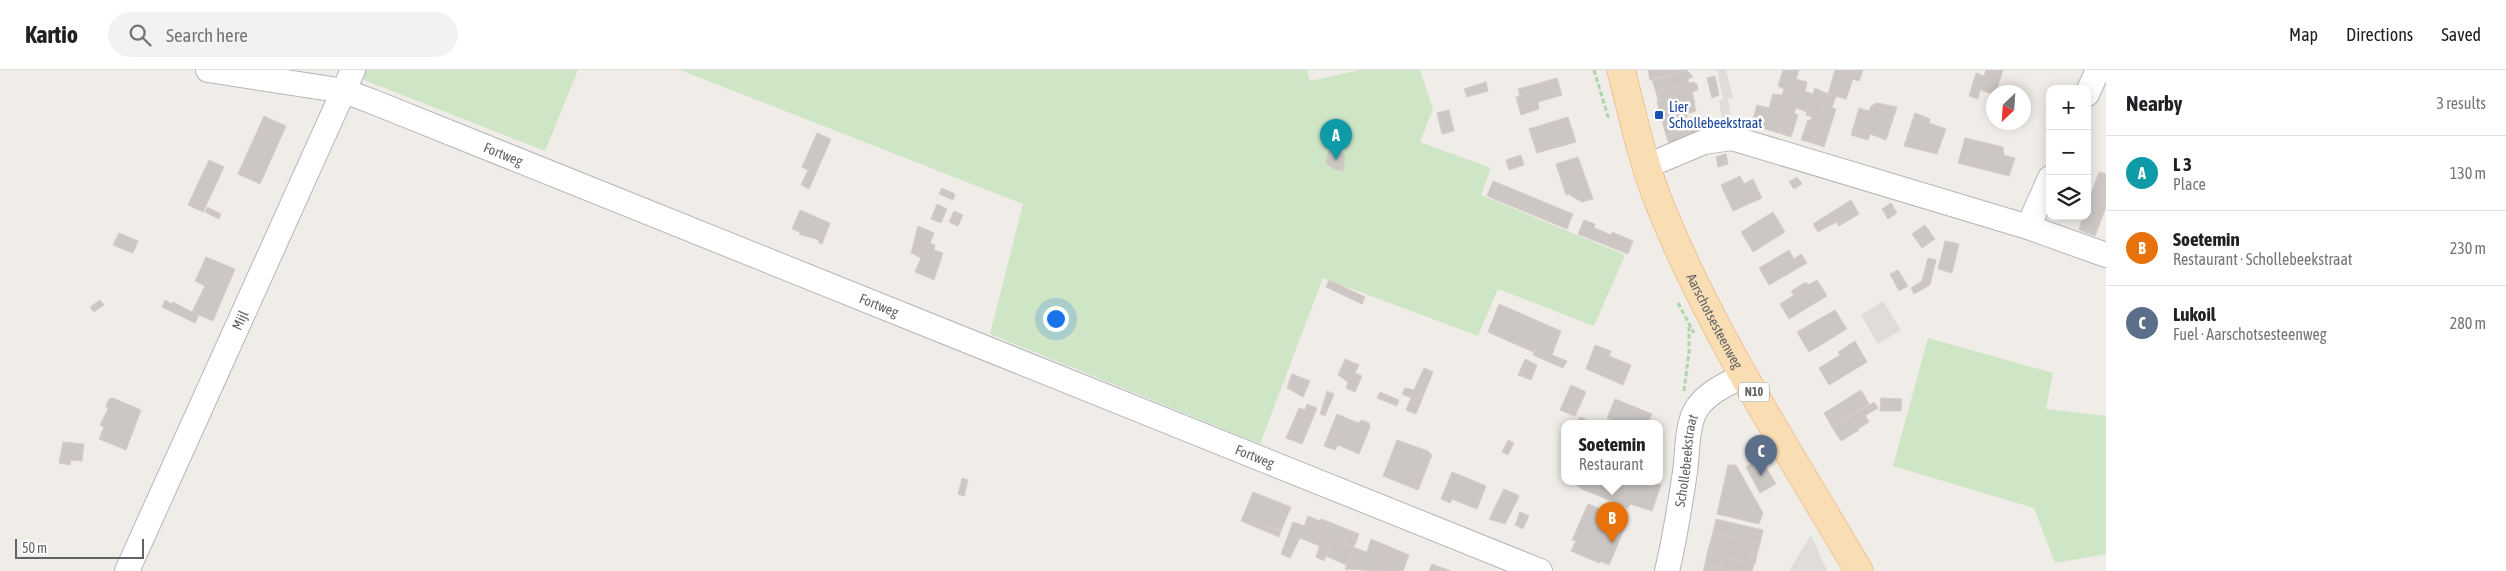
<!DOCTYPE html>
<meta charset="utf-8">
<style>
:root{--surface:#fff;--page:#f2f2f2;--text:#202124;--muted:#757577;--line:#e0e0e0;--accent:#2563eb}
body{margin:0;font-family:"Asap Condensed",sans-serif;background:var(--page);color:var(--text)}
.controls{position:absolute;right:15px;top:15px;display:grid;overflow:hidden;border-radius:10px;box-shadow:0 2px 12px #0003}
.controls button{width:45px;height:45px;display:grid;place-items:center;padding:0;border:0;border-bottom:1px solid var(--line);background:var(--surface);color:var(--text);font:25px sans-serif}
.compass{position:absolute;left:1986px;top:15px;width:45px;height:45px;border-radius:50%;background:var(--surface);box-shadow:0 2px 12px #0003;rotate:205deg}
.scale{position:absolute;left:15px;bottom:12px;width:129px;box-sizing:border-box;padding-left:5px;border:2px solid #5f6467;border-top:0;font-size:14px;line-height:18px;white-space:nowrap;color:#5f6467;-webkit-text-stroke:4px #fff;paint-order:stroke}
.you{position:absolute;left:1055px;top:248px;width:18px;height:18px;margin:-12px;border:4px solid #fff;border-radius:50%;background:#1a73e8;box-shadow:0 0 0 8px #1a73e833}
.badge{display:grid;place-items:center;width:32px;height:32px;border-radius:50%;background:var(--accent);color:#fff;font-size:16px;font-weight:700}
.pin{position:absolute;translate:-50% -41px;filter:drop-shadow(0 1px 2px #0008)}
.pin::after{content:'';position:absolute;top:26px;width:18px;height:15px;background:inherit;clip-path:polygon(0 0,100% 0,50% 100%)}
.popup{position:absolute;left:1561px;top:350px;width:102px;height:65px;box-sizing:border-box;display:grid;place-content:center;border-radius:10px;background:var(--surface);filter:drop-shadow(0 1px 4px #0005);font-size:16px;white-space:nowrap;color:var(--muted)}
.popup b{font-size:19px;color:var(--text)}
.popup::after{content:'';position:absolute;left:50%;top:100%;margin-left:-10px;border:10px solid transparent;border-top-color:var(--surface)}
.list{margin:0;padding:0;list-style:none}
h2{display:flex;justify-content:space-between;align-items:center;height:65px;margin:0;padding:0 20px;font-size:21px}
h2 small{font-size:16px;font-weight:400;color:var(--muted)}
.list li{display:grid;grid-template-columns:32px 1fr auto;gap:15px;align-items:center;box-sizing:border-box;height:75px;padding:0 20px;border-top:1px solid var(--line)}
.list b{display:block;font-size:19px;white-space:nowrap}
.list p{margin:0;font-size:16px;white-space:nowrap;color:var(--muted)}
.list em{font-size:16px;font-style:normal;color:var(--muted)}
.icon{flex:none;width:28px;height:28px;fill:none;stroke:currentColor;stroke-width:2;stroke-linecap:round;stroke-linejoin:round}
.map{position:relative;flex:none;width:2106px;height:501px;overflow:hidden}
header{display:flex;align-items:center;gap:30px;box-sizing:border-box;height:70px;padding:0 25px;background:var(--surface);border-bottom:1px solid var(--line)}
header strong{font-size:24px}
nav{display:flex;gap:28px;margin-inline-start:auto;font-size:18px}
.search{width:350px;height:45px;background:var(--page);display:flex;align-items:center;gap:12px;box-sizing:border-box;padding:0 18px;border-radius:28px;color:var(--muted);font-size:19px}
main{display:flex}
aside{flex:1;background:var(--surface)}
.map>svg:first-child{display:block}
.industrial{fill:#dfdcda}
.green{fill:#cee5c6}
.building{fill:#ccc7c4;stroke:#d5cdc6}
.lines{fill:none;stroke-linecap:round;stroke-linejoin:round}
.minor-casing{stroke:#b3b6b9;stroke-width:26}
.major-casing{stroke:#e9a768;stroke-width:29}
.path{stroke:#aad7ac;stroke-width:3;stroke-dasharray:5 2.5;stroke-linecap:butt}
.minor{stroke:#fff;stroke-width:24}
.major{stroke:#fadeb3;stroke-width:28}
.transit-dot{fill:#1a4fb4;stroke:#fff;stroke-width:2}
.labels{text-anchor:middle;stroke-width:5;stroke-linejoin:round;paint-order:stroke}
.shield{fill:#fff;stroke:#8f9295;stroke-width:1}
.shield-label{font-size:12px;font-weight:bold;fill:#5f6467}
.transit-label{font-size:14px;fill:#164399;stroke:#fff;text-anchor:start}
.street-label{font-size:14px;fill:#5f6467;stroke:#fff}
</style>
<header>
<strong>Kartio</strong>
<div class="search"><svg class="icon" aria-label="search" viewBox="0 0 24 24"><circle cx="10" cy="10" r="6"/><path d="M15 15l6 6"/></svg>Search here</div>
<nav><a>Map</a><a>Directions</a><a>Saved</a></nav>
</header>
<main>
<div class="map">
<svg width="2106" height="501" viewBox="0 0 2106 501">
<rect width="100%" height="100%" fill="#f0ece8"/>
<g class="industrial">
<path d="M1717 0H1726L1733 28 1728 29 1732 53 1722 51 1719 30 1723 29Z"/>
<path d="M1883 231 1901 260 1878 274 1861 245Z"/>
<path d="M1811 465 1827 501H1789Z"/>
</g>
<g class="green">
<path d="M362 0H578L545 81 359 8Z"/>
<path d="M680 0H1307L1310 11 1360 0H1420L1433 39 1420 72 1491 98 1481 125 1625 185 1594 256 1498 219 1478 266 1323 208 1260 374 990 264 1023 134Z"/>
<path d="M1928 268 2053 303 2046 339 2106 346V484L2055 493 2034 438 1893 396Z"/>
</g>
<g class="building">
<path d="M1648 0H1687L1650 10Z"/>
<path d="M1687 0 1693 7 1688 9 1689 13 1656 22 1652 10Z"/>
<path d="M1783 0H1799L1779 63 1751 55 1757 35 1769 38 1773 24 1782 25 1784 19 1778 16Z"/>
<path d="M1835 0H1863L1859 11 1853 9 1846 29 1828 24Z"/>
<path d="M1986 0H2003L1996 22 1994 24 1980 20 1978 29 1969 26 1976 3 1984 6Z"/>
<path d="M1715 6 1719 25 1712 28 1707 8Z"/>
<path d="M1557 8 1562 25 1538 32 1539 39 1521 45 1516 27 1520 26 1518 19Z"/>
<path d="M1796 9 1807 12 1805 21 1813 24 1807 42 1796 38 1794 43 1798 45 1791 67 1779 63Z"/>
<path d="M1486 12 1488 21 1467 27 1464 19Z"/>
<path d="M1693 12 1697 14 1698 20 1658 31 1656 22Z"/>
<path d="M1815 18 1828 24 1812 73 1801 70 1808 50H1811L1812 47 1806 45Z"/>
<path d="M1692 21 1695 33 1660 43 1657 31Z"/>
<path d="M1828 24 1836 26 1832 38 1836 39 1824 77 1812 73Z"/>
<path d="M1694 33 1696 41 1687 44V47L1663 54 1660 43Z"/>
<path d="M1877 33 1897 37 1886 70 1870 64 1868 70 1851 65 1859 38 1869 41 1871 36Z"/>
<path d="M1449 40 1454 61 1442 64 1437 43Z"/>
<path d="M1915 43 1930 49 1929 53 1946 59 1937 84 1904 76Z"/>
<path d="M264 46 286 56 260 114 238 104Z"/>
<path d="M1696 46 1698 55 1666 65 1663 54Z"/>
<path d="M1568 47 1576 72 1537 83 1529 59Z"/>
<path d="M1698 55 1702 67 1670 76 1666 65Z"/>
<path d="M817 63 831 69 809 119 801 115 808 100 802 97Z"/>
<path d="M1965 68 2003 77 2004 85 2015 88 2009 106 1958 93Z"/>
<path d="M1337 77 1345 87 1343 101 1334 99 1326 93 1329 78Z"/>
<path d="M1726 84 1728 94 1718 97 1716 87Z"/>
<path d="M1521 85 1524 95 1509 100 1506 90Z"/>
<path d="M1578 87 1593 129 1582 132 1568 124 1566 125 1556 94Z"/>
<path d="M209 90 224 97 203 142 188 135Z"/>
<path d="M2099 102 2106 104V137L2095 166 2079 160 2083 146H2087V135Z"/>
<path d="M1740 106 1744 114 1753 109 1762 128 1733 141 1721 115Z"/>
<path d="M1797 107 1802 114 1794 119 1789 112Z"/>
<path d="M1493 111 1573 144 1567 159 1487 126Z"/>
<path d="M942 118 955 124 953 130 939 124Z"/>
<path d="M1851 130 1859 144 1839 156 1836 152 1818 162 1813 154Z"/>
<path d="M1891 133 1897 143 1888 149 1882 139Z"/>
<path d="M937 134 947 139 941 153 931 149Z"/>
<path d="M207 137 221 144 219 149 205 142Z"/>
<path d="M800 140 830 153 822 174 818 172 819 170 799 164 800 162 792 159Z"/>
<path d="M954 141 963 145 958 156 949 152Z"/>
<path d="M1773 142 1785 162 1753 182 1741 162Z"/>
<path d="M1584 150 1595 154 1594 158 1604 162 1611 165 1612 162 1633 171 1628 184 1578 164Z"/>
<path d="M1925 155 1935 169 1922 178 1912 164Z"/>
<path d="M918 156 934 163 930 173 935 175 934 180 943 183 934 210 915 202 921 188 911 183Z"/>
<path d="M119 163 138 171 133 183 113 175Z"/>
<path d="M1945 171 1959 174 1952 203 1938 199Z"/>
<path d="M1789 180 1794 189 1801 184 1807 193 1769 215 1759 198Z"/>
<path d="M206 187 235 199 213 251 199 245 195 253 162 237 165 230 172 234 173 232 192 242 205 216 195 211Z"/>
<path d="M1928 188 1936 190 1930 215 1914 224 1911 218 1922 211Z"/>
<path d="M1898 200 1908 216 1899 221 1890 204Z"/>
<path d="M1329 210 1365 227 1362 234 1326 217Z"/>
<path d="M1817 210 1827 226 1789 249 1780 234 1794 225 1791 221 1806 212 1808 215Z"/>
<path d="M100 230 104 235 94 242 90 237Z"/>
<path d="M1499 234 1561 261 1552 285 1567 291 1563 298 1533 285 1535 279 1533 282 1488 262Z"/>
<path d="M1835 240 1847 259 1809 282 1797 262Z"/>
<path d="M1855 271 1867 292 1829 315 1819 298 1840 285 1838 282Z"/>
<path d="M1595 275 1611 281 1609 286 1631 295 1623 315 1586 299Z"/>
<path d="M1345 289 1359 295 1355 303 1362 306 1355 322 1346 318 1348 312 1338 305Z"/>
<path d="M1525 289 1537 295 1531 310 1518 305Z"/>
<path d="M1424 298 1433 302 1416 344 1406 340 1411 328 1402 324 1405 318 1414 320Z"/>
<path d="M1292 304 1310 311 1303 327 1287 318Z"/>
<path d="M1571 315 1586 322 1575 346 1560 340Z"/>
<path d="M1861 320 1869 334 1832 357 1824 343Z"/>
<path d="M1327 321 1334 324 1325 346 1320 344Z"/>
<path d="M1380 322 1399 330 1397 336 1377 328Z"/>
<path d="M113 328 141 340 126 380 99 369 104 357 100 355 108 339 106 336 109 329Z"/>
<path d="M1881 328 1902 329 1901 341H1880Z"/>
<path d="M1615 329 1652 344 1647 354H1621L1607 348Z"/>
<path d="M1874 332 1878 338 1854 352 1859 360 1841 371 1832 357Z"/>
<path d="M1307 334 1317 338 1302 374 1286 368 1299 338 1305 340Z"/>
<path d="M1337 344 1358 353 1362 350 1369 353 1370 357 1359 384 1338 375 1335 380 1324 376Z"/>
<path d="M1865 345 1869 352 1858 359 1854 352Z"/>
<path d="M1580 347 1596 354H1576Z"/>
<path d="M1397 370 1428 381 1432 385 1418 420 1383 406Z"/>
<path d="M1508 370 1514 373 1508 385 1502 382Z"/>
<path d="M63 372 84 374 82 391 71 390 70 395 59 393Z"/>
<path d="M1761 389 1776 414 1760 423 1746 397Z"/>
<path d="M1728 395H1736L1763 443 1759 454 1717 444Z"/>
<path d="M1452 402 1486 416 1477 439 1452 429 1450 433 1441 429Z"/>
<path d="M962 408 968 410 964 426 958 424Z"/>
<path d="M1572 412H1628L1635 415 1636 412H1652L1661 415 1652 441 1630 434 1628 438 1582 419Z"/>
<path d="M1504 419 1518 425 1519 427 1505 454 1489 449Z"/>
<path d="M1253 422 1291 437 1281 461 1262 454 1260 459 1241 451Z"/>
<path d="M1588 434 1628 450 1609 495 1600 491 1599 493 1571 481 1576 471 1572 470Z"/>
<path d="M1520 442 1529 446 1523 459 1515 455Z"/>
<path d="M1308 446 1320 451 1321 449 1329 452 1320 476 1300 468 1290 488 1281 484 1293 452 1304 456Z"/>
<path d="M1716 449 1763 460 1760 474 1713 462Z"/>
<path d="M1329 452 1349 460 1343 473 1355 478 1346 495 1326 486 1329 478 1320 475Z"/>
<path d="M1262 454 1281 461 1279 467 1260 459Z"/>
<path d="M1349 460 1359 464 1354 477 1343 473Z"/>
<path d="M1713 462 1760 474 1757 484 1710 473Z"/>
<path d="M1371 469 1390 477 1381 501 1345 499 1355 478 1367 482Z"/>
<path d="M1710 473 1757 484 1755 494 1707 484Z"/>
<path d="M1320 475 1329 478 1324 491 1316 487Z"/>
<path d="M1390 477 1409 485 1403 501H1381Z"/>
<path d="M1707 484 1754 494 1752 501H1738L1705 494Z"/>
<path d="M1432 494 1451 501H1429Z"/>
<path d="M1705 494 1738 501H1703Z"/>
</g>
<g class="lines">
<g class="minor-casing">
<g id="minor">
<path id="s1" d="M208 0 344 21 371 31 1540 501"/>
<path d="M2087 24 2098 0"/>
<path d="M1647 96 1704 72 1732 68 2028 157 2106 185"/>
<path d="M2028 157 2050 108"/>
<path id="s2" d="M127 501 353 0"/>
<path id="s3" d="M1667 501C1675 468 1680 435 1685 402 1688 382 1686 355 1697 338 1708 322 1727 314 1744 305"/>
</g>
</g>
<g class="major-casing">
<g id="major">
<path id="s4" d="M1621 0C1633 46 1643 94 1661 138 1713 266 1790 383 1859 501"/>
</g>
</g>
<g class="path">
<path d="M1594 0 1609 50"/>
<path d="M1678 233 1694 263"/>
<path d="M1684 321 1689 282V257"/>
</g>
<use href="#minor" class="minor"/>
<use href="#major" class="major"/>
</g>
<rect class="transit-dot" x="1654" y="40" width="10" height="10" rx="2.5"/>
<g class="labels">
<rect class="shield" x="1739" y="312.5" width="30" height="19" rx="4"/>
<g class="shield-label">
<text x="1754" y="326">N10</text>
</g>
<g class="transit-label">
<text x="1669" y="42">Lier<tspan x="1669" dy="16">Schollebeekstraat</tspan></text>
</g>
<g class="street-label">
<text dy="5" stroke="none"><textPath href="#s1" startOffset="309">Fortweg</textPath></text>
<text dy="5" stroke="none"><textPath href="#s1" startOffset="714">Fortweg</textPath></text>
<text dy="5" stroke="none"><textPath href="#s4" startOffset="269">Aarschotsesteenweg</textPath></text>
<text dy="5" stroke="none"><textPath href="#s2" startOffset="275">Mijl</textPath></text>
<text dy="5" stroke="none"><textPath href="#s1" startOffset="1119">Fortweg</textPath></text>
<text dy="5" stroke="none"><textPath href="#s3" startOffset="112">Schollebeekstraat</textPath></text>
</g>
</g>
</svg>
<div class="controls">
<button>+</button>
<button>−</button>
<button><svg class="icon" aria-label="layers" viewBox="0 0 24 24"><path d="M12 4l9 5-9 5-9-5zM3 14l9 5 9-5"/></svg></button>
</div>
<svg class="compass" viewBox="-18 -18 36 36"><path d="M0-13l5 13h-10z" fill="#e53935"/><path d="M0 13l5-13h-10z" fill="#757577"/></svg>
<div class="scale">50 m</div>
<div class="you"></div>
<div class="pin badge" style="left:1336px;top:90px;background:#0f9aa8">A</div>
<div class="pin badge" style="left:1612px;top:473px;background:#e8710a">B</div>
<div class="popup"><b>Soetemin</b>Restaurant</div>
<div class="pin badge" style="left:1761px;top:406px;background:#5c6f8a">C</div>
</div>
<aside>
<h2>Nearby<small>3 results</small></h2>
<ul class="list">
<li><span class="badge" style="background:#0f9aa8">A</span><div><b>L 3</b><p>Place</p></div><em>130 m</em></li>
<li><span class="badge" style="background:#e8710a">B</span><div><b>Soetemin</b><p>Restaurant · Schollebeekstraat</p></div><em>230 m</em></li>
<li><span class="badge" style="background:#5c6f8a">C</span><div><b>Lukoil</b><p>Fuel · Aarschotsesteenweg</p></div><em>280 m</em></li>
</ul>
</aside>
</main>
